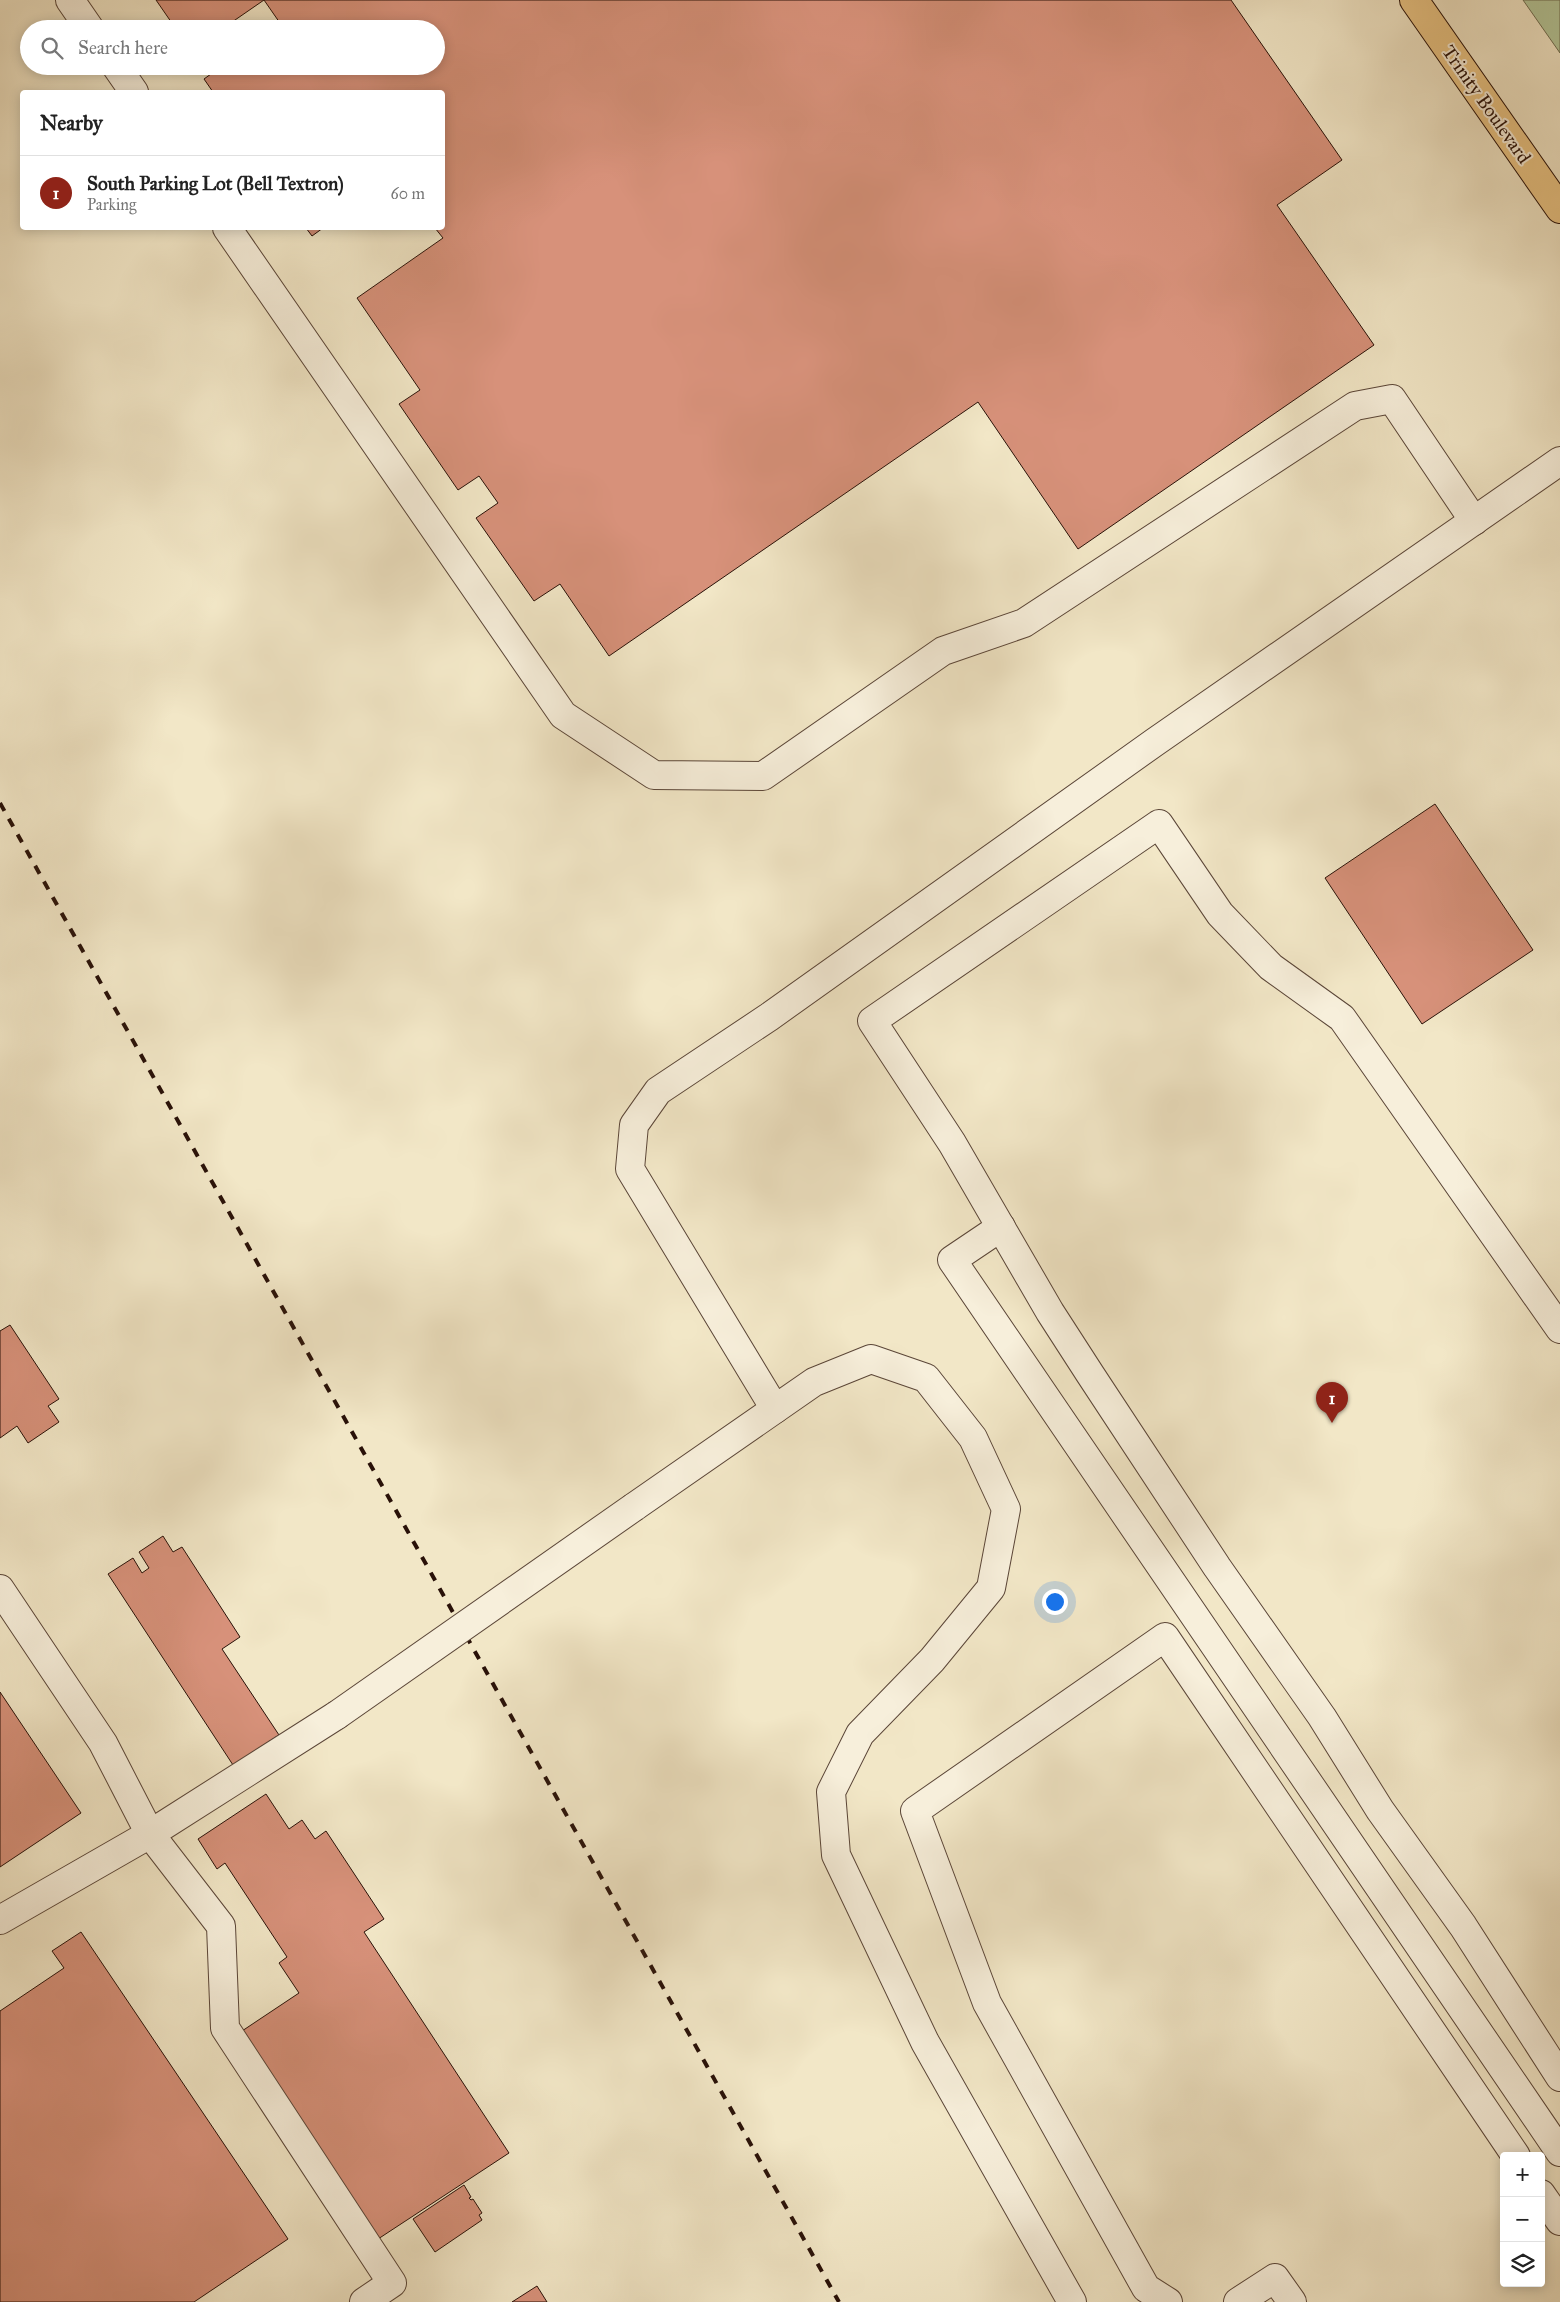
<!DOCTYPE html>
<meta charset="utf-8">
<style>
:root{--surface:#fff;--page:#f2f2f2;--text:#222;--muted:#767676;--line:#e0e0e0;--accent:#8f2418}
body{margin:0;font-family:"IM FELL Great Primer",serif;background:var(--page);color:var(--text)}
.controls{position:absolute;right:15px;bottom:15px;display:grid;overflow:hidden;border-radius:5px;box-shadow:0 2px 12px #0003}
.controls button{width:45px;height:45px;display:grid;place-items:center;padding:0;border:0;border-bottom:1px solid var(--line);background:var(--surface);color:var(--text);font:25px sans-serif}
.you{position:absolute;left:1054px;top:1601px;width:18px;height:18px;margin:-12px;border:4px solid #fff;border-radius:50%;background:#1a73e8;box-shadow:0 0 0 8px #1a73e833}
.badge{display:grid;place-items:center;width:32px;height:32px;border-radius:50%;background:var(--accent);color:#fff;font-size:16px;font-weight:700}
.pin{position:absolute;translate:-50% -41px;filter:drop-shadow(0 1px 2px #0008)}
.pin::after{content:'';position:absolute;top:26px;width:18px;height:15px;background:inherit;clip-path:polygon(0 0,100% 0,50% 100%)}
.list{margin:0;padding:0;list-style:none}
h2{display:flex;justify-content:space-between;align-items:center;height:65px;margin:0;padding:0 20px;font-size:21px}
h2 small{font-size:16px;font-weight:400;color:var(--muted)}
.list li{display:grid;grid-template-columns:32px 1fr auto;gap:15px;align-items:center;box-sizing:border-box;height:75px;padding:0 20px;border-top:1px solid var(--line)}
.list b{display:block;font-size:19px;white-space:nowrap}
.list p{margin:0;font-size:16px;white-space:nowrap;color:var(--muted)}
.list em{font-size:16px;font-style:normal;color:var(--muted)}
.icon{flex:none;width:28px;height:28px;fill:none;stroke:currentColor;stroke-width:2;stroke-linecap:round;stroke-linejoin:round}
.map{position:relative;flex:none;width:1560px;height:2302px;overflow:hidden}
.search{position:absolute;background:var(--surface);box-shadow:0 2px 12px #0003;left:20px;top:20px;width:425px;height:55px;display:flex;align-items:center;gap:12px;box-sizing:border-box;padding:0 18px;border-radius:28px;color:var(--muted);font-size:19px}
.panel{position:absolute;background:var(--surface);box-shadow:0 2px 12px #0003;left:20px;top:90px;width:425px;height:140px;border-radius:5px}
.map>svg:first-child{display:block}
.green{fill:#b4c79a;stroke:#6e6c51}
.building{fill:#d7917a;stroke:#291108}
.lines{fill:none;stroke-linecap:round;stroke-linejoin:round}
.minor-casing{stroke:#5b4638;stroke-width:30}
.major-casing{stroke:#291108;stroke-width:30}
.minor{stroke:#f7efdb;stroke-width:28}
.major{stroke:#e9c484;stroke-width:28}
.rail{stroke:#291108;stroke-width:4;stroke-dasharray:9 9;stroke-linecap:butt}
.minor-bridge-casing{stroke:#5b4638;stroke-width:30;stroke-linecap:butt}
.minor-bridge{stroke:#f7efdb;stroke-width:28}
.labels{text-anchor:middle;stroke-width:4;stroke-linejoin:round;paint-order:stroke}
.street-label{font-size:19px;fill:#291108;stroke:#f7efdb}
</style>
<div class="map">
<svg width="1560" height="2302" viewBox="0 0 1560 2302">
<rect width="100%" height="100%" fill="#f2e7c7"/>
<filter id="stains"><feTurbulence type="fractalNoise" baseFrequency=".004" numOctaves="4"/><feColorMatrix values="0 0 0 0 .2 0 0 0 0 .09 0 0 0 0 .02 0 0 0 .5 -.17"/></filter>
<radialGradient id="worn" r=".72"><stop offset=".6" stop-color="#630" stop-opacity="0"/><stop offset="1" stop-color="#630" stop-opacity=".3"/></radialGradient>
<path class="green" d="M1523 0H1560V53Z"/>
<g class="building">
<path d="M156 0H1231L1342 160 1277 205 1374 345 1078 549 978 402 609 656 560 584 534 601 476 518 498 503 479 476 458 490 399 404 420 390 357 298 443 238 435 228H442V92H213L204 79 222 66H436V29H277L282 26 264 0 222 29H176Z"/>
<path d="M306 228H323L312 236Z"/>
<path d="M1435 804 1533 950 1422 1024 1325 878Z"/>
<path d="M10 1325 59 1399 48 1406 59 1422 28 1443 17 1426 0 1438V1331Z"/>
<path d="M163 1536 173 1552 182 1547 240 1637 222 1649 279 1735 233 1765 108 1574 133 1558 142 1573 149 1568 139 1552Z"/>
<path d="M0 1692 81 1813 0 1867Z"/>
<path d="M266 1794 289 1829 302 1820 315 1839 326 1831 384 1919 364 1932 509 2153 375 2241 239 2033 299 1993 279 1963 287 1957 225 1863 217 1869 198 1839Z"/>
<path d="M81 1932 288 2239 194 2302H0V2011L64 1968 52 1951Z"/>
<path d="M464 2185 471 2197 469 2198 471 2200 473 2199 482 2213 479 2215 482 2220 435 2252 413 2219Z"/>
<path d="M537 2286 547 2302H512Z"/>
</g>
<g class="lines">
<g class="minor-casing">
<g id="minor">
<path d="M70 0 90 29"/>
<path d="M116 66 134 92"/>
<path d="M227 228 563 715 654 775 763 776 943 651 1024 623 1355 406 1392 399 1474 521"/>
<path d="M1001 1227 952 1260 1560 2152"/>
<path d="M1560 1329 1342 1018 1271 967 1220 914 1159 824 872 1021 952 1143 1050 1312 1090 1374 1217 1567 1322 1717 1380 1810 1463 1926 1560 2077"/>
<path d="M775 1409 630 1169 634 1125 658 1091 769 1017 1155 742 1560 461"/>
<path d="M634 1507 814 1382 871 1359 926 1378 973 1438 1006 1509 991 1588 932 1660 860 1734 831 1792 836 1855 925 2042 1072 2302"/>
<path d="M0 1589 103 1743 150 1834 221 1926 225 2028 392 2283 364 2302"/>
<path d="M0 1920 150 1834 337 1715"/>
<path d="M1541 2194 1560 2221"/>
<path d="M1168 2302 1146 2288 987 2003 915 1811 1165 1637 1516 2156"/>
<path d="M1238 2302 1275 2278 1292 2302"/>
</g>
</g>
<g class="major-casing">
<path id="major" d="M1414 0 1560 209"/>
</g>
<use href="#minor" class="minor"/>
<use href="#major" class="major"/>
<path class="rail" d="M0 803 839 2302"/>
<g class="minor-bridge-casing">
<path id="minor-bridge" d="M337 1715 634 1507"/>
</g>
<use href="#minor-bridge" class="minor-bridge"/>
</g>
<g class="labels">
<g class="street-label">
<text transform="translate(1487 104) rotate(55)" y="7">Trinity Boulevard</text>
</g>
</g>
<rect width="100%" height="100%" filter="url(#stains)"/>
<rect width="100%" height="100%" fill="url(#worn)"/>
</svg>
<div class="controls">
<button>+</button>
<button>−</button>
<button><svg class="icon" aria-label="layers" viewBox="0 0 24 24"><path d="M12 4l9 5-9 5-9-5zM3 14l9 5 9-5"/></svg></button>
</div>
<div class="you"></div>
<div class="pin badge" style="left:1332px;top:1423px">1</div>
<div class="search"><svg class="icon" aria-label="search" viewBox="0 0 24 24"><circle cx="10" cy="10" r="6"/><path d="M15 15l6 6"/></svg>Search here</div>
<section class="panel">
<h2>Nearby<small></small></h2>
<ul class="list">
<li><span class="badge">1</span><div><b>South Parking Lot (Bell Textron)</b><p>Parking</p></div><em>60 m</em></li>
</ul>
</section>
</div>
